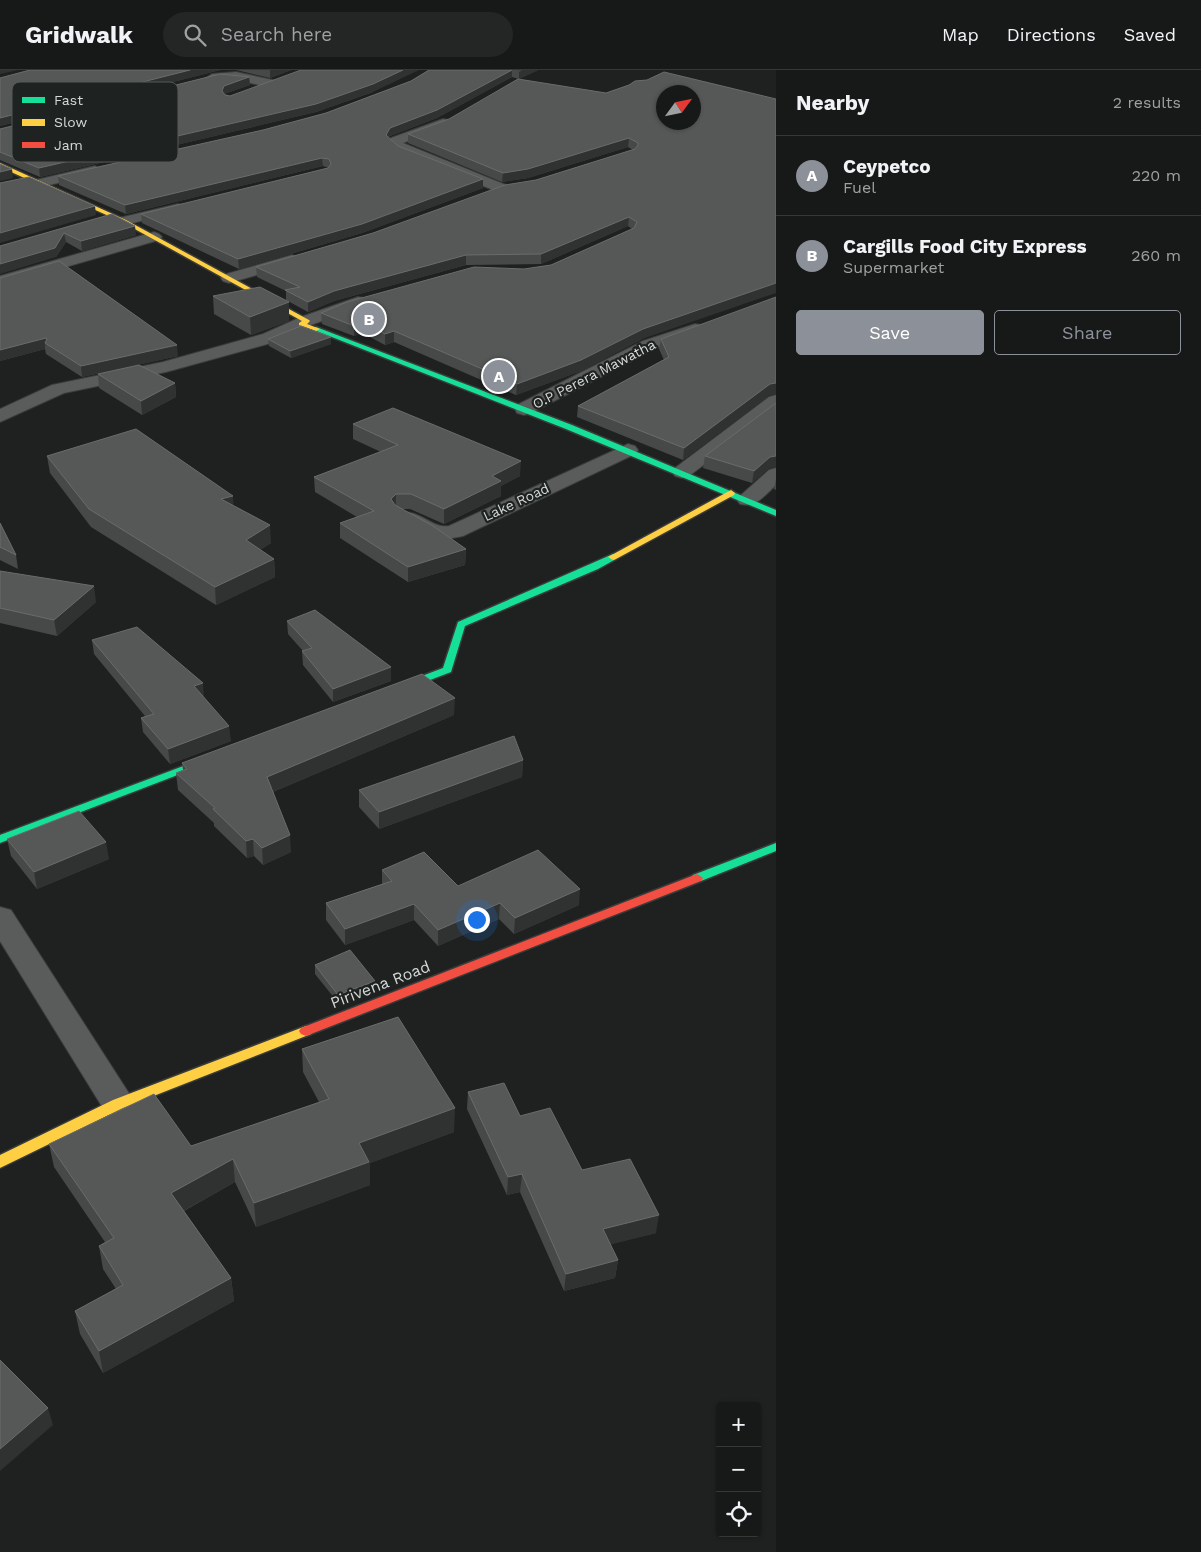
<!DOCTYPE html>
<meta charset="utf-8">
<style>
:root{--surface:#171918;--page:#242625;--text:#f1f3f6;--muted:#9ea0a2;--line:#363837;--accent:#8c9099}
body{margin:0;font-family:"Work Sans",sans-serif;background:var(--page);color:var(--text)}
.controls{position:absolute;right:15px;bottom:15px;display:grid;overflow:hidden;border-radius:5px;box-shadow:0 1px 4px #0004}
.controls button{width:45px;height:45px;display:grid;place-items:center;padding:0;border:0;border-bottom:1px solid var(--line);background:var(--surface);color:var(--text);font:25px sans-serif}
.compass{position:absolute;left:656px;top:15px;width:45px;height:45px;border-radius:50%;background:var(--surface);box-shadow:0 1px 4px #0004;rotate:57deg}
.you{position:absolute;left:476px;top:849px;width:18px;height:18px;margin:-12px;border:4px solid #fff;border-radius:50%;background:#1a73e8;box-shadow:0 0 0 8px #1a73e833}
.badge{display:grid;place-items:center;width:32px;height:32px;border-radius:50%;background:var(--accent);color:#fff;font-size:16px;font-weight:700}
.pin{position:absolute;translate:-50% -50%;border:2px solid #fff;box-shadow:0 1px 5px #0006}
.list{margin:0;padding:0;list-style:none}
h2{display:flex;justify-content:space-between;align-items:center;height:65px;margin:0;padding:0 20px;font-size:21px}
h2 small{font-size:16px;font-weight:400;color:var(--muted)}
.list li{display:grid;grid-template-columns:32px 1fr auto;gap:15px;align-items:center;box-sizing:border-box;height:80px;padding:0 20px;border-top:1px solid var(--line)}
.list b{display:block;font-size:19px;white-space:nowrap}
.list p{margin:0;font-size:16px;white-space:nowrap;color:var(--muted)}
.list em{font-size:16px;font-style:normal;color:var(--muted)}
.actions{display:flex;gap:10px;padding:15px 20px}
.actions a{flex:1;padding:11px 0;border:1px solid var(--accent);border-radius:5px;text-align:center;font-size:18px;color:var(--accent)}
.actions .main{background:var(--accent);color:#fff}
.icon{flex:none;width:28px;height:28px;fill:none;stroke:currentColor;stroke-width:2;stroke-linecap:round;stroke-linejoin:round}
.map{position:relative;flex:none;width:776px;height:1482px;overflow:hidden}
header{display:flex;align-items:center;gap:30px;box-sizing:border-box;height:70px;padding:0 25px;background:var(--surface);border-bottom:1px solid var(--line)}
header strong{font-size:24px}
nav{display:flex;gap:28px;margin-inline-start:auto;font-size:18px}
.search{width:350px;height:45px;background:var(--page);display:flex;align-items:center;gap:12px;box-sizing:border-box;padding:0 18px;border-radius:28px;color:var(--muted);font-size:19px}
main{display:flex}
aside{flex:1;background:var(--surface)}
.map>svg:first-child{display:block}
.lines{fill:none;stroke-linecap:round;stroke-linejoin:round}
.street-casing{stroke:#3a3c3b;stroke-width:2}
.fast-casing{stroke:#3a3c3b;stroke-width:3}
.slow-casing{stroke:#3a3c3b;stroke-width:3}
.jam-casing{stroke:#3a3c3b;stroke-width:3}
.street{fill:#5a5c5b;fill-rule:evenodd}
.fast{fill:#16e098;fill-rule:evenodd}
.slow{fill:#ffcf43;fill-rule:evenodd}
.jam{fill:#f24e42;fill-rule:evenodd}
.wall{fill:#474949}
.shaded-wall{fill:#303232}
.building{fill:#565858;stroke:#6a6c6c;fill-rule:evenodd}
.labels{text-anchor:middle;stroke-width:4.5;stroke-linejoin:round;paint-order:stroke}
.far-street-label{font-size:14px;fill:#d6d9d8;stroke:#1e2220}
.street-label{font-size:16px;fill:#d6d9d8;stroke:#1e2220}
.key{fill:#1e2220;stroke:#555957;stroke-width:1}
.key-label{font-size:14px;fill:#d6d9d8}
</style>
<header>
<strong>Gridwalk</strong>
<div class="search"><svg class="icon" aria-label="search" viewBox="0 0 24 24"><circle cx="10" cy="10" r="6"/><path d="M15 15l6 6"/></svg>Search here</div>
<nav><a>Map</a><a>Directions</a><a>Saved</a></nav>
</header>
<main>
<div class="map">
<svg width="776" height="1482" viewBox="0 0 776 1482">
<rect width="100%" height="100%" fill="#1f2120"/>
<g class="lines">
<g class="street-casing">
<g id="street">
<path d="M236 2 273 10 275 13 269 17 236 10 212 12 206 8 212 4Z"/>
<path d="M443 49 448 50 449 53 448 56 403 73 506 115 508 118 506 121H496L399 83 388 74 391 68Z"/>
<path d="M95 96 102 100 100 103 41 117 36 116 34 113 36 110Z"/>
<path d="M178 134 183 135 185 138 183 141 124 155 119 154 117 151 119 148Z"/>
<path d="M154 162 159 164 162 167 159 170 0 216V206Z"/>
<path d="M292 185 298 187 300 190 298 193 229 213 223 211 221 208 223 205Z"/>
<path d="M358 227 364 228 366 232 364 236 308 256 275 272 166 302 64 323 0 352V339L52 315 163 292 263 264 301 247Z"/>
<path d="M695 254 701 255 704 259 701 263 655 279 531 343 524 345 517 343 515 339 517 335 643 271Z"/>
<path d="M776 325V340L689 406 682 408 675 406 672 402 675 398 769 327Z"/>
<path d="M628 374 635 376 638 380 635 384 463 466C431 473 429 467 401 453L398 448 401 443C420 439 432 459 449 456Z"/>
<path d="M776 398V415C765 425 756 438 740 434L737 430 740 426 769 400Z"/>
<path d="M0 837 11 840 130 1025 135 1034 130 1043 118 1047 106 1043 0 871Z"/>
</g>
</g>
<g class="fast-casing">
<g id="fast">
<path d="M316 257 572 355 776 440V446L566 359 314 260 312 259Z"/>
<path d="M613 484 616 485V489L598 499 465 556 451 602 396 623 392 624 387 621 388 619 443 598 458 552Z"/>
<path d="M218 683 222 684 223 686 222 688 0 773V765Z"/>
<path d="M776 773V781L701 811H693L691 808 693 805Z"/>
</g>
</g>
<g class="slow-casing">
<g id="slow">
<path d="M0 93 126 150 309 250 310 251 307 254 320 259 316 261 299 255V253L302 251 122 152 0 97Z"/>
<path d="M731 420 735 423 734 425 616 489 613 490 608 487Z"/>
<path d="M306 956 311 958 313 961 311 964 123 1038 0 1098V1085L113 1030Z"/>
</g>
</g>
<g class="jam-casing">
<path id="jam" d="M697 804 703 808 701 811 311 964 306 966 301 964 299 961 301 958Z"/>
</g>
<use href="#street" class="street"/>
<use href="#fast" class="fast"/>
<use href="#slow" class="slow"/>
<use href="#jam" class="jam"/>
</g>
<g class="wall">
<path d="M30 0H291L270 8 236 0H220L0 56V8Z"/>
<path d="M429 0H538L519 9 512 7 437 48 390 66 389 68 398 76 483 109V118L362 163 239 199 142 153 141 144 329 98 323 96 126 144 59 115 58 106 263 60 326 43 411 11Z"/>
<path d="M249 7 250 15 224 24 230 26 373 22 316 42 40 107 0 90V59Z"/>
<path d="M647 10 642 269 581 301 516 325 394 272 385 275 362 263 354 266 322 254 321 243 524 199 551 195 632 159 628 156 541 194 466 195 334 231 308 242 286 230V221L257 207 256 197 373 163 536 110 633 80 628 77 528 108 502 112 408 73V64L606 23Z"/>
<path d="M112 144 136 165 82 181 66 172 56 187 0 176Z"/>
<path d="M0 208 178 286 82 307 46 284 45 279 0 291Z"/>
<path d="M213 226 289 232V251L251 265 214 244Z"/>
<path d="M268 269 331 274 291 288 269 276Z"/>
<path d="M661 269 768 326 683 390 577 347 578 336 664 290 659 279Z"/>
<path d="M98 304 175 313 176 327 142 345 99 318Z"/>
<path d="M353 354 520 406 501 416V426L444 454 410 439H402L466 479 465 495 408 512 340 468V453L357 447 315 422 314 407 381 382 353 369Z"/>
<path d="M47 386 233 426V436L271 473 260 480 274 489 275 507 216 535 91 457 50 403Z"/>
<path d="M705 386 768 399 752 413 703 398Z"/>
<path d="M776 409V420L774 419Z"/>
<path d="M0 453 16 485 18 499 0 490Z"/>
<path d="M0 501 96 532 57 566 0 553Z"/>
<path d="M287 551 391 611 333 632 303 595 302 581H303L288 564Z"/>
<path d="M92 570 204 628 231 671 170 694 143 662 141 648 145 646 94 584Z"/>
<path d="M454 645 273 722 291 782 263 795 254 786 247 788 214 756V753L178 720 176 703 183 700 182 693Z"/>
<path d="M523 690 522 707 379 759 359 737V720Z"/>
<path d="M7 769 109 789 37 819 11 786Z"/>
<path d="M382 800 458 816 579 835 514 864 499 849 438 876 414 850 345 875 326 850V833L382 814Z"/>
<path d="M315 895 375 911V920L339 934 315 904Z"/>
<path d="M302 979 454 1062 370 1093V1115L256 1157 235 1112 184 1141 231 1208 234 1231 103 1303 80 1264 75 1241 116 1219 103 1199 99 1176 105 1172 54 1097 49 1074 191 1076 319 1032 303 1002Z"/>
<path d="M468 1022 520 1046 656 1163 610 1174 618 1190 615 1208 564 1221 520 1122 507 1125 467 1039Z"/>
</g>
<g class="shaded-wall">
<path d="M0 0H18L0 4Z"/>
<path d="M190 0H220L0 56V48Z"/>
<path d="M271 0H291L270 8V0Z"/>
<path d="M403 0H419L373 22 316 42 40 107 39 98Z"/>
<path d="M512 0V7L437 48 390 66 386 73V65L390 58Z"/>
<path d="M522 0H538L519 9V2Z"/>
<path d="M249 7 250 15 224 24 222 21 224 16Z"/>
<path d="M629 68 628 77 528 108 502 112 503 103Z"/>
<path d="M322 88 323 96 126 144 125 135Z"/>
<path d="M12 99 13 108 0 111V102Z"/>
<path d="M483 109V118L362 163 239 199 238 189Z"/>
<path d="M95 136 96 145 0 173V163Z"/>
<path d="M629 147 628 156 541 194V184Z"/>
<path d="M135 156 136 165 82 181 81 171Z"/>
<path d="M64 163 66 172 56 187 0 204V194Z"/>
<path d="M466 185V195L334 231 308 242V232L334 221Z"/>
<path d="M776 213V223L642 269 581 301 516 325 517 314 643 259Z"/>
<path d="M289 232V251L251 265 250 247Z"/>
<path d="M362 253V263L354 266V256Z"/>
<path d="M394 261V272L385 275V264Z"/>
<path d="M331 267V274L291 288 290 281Z"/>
<path d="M46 268V275L45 273V279L0 291V280Z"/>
<path d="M177 275 178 286 82 307 81 296Z"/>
<path d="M175 313 176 327 142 345 141 331Z"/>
<path d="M776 313V324L768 326 683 390 684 378 770 314Z"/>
<path d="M776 386V397L768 399 752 413 754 401 770 387Z"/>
<path d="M521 391 520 406 501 416V426L444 454V439L492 406Z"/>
<path d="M396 424V439L391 429Z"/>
<path d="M233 426 234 443 221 429Z"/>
<path d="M270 455 271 473 247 488 246 470Z"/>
<path d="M466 479 465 495 408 512V497Z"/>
<path d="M274 489 275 507 216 535 215 517Z"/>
<path d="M94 516 96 532 57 566 54 550Z"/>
<path d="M391 597V611L333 632V619Z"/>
<path d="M203 613 204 628 194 616Z"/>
<path d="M455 628 454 645 268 724 267 707Z"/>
<path d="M229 656 231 671 170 694 168 679Z"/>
<path d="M523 690 522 707 379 759V742Z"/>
<path d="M290 765 291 782 263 795 262 778Z"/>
<path d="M253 769 254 786 247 788 246 771Z"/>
<path d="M106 772 109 789 37 819 34 802Z"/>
<path d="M580 819 579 835 514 864 515 848Z"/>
<path d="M500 833 499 849 438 876V860Z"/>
<path d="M414 834V850L345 875V859Z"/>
<path d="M375 911V920L339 934 338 925Z"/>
<path d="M455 1038 454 1062 370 1093V1115L256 1157 254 1133 359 1073Z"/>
<path d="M233 1089 235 1112 174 1146 171 1123Z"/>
<path d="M522 1104 520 1122 507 1125 508 1107Z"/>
<path d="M659 1145 656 1163 601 1177 603 1159Z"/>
<path d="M618 1190 615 1208 564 1221 566 1204Z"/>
<path d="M231 1208 234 1231 103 1303 99 1281Z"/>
<path d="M48 1338 53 1355 0 1401V1379Z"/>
</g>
<g class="building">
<path d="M30 0H190L0 48V8Z"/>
<path d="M301 0H403L373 14 316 34 39 98 0 82V59L220 4 249 7 224 16 222 21 225 25 230 26Z"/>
<path d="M429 0H512L437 40 390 58 386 65 398 76 483 109 362 154 238 189 141 144 328 98 331 94 329 89 322 88 125 135 58 106 263 60 326 43 411 11Z"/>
<path d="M664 2 776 29V213L643 259 581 290 517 314 394 261 385 264 362 253 354 256 321 243 347 232 474 197 524 199 551 195 634 158 637 152 629 147 541 184 466 185 334 221 308 232 285 220 300 217 256 197 373 163 505 115 536 110 635 79 638 75V73L629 68 528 99 503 103 408 64 449 49 518 9 606 23 629 15 635 11 647 10ZM664 22H694V52H664Z"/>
<path d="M0 94 12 99 0 102Z"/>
<path d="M29 107 95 136 0 163V113Z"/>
<path d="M112 144 135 156 81 171 64 163 55 178 0 194V176Z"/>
<path d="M59 191 177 275 81 296 45 273 47 269 46 268 0 280V208Z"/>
<path d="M260 217 289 232 250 247 213 226Z"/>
<path d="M776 227V313L770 314 684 378 578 336 669 287 661 269Z"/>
<path d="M301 256 331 267 290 281 268 269Z"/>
<path d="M139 295 175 313 141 331 98 304Z"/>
<path d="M776 333V386L770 387 754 401 705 386Z"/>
<path d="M393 338 521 391 492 406 501 411 444 439 411 424H396L391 429 395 435 433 456 466 479 408 497 340 453 374 441 314 407 398 375 353 354Z"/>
<path d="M136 359 233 426 221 429 270 455 246 470 274 489 215 517 89 439 47 386Z"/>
<path d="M0 453 16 485 0 477Z"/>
<path d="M0 501 94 516 54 550 0 538Z"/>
<path d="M315 540 391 597 333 619 302 581 312 578 287 551Z"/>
<path d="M137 557 203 613 194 616 229 656 168 679 141 648 154 644 92 570Z"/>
<path d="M422 604 455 628 267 707 290 765 262 778 253 769 246 771 213 739 215 738 176 703 187 699 182 693Z"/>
<path d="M514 666 523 690 379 742 359 720Z"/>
<path d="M79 741 106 772 34 802 7 769Z"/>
<path d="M538 780 580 819 515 848 500 833 438 860 414 834 345 859 326 833 392 811 382 800 424 782 458 816Z"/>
<path d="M350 880 375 911 338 925 315 895Z"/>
<path d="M398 947 455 1038 359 1073 369 1092 254 1133 233 1089 171 1123 231 1208 99 1281 75 1241 123 1215 99 1176 114 1168 49 1074 154 1024 191 1076 329 1029 302 979Z"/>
<path d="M504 1013 520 1046 550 1038 582 1100 630 1089 659 1145 603 1159 618 1190 566 1204 522 1104 508 1107 468 1022Z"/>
<path d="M0 1290 48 1338 0 1379Z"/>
</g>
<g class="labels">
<g class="far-street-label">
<text transform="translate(594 304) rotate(-27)" y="5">O.P Perera Mawatha</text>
<text transform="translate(516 432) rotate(-25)" y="5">Lake Road</text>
</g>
<g class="street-label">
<text transform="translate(380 914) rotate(-21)" y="6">Pirivena Road</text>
</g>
</g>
<rect x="12" y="12" width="166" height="80" rx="8" class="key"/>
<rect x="22" y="27" width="23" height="6" fill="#16e098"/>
<rect x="22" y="49" width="23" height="7" fill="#ffcf43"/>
<rect x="22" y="72" width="23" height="6" fill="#f24e42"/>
<g class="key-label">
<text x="54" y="35">Fast</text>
<text x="54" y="57">Slow</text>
<text x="54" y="80">Jam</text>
</g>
</svg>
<div class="controls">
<button>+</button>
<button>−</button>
<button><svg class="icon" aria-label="locate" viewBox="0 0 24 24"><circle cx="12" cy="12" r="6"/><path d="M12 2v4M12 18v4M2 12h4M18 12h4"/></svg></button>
</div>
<svg class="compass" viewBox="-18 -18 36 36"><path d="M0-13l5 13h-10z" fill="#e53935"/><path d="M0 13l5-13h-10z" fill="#9ea0a2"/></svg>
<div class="you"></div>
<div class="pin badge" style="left:499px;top:306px">A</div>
<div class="pin badge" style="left:369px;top:249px">B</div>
</div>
<aside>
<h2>Nearby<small>2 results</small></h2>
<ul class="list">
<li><span class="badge">A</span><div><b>Ceypetco</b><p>Fuel</p></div><em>220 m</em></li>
<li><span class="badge">B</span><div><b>Cargills Food City Express</b><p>Supermarket</p></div><em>260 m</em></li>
</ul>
<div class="actions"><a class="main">Save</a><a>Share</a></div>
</aside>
</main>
